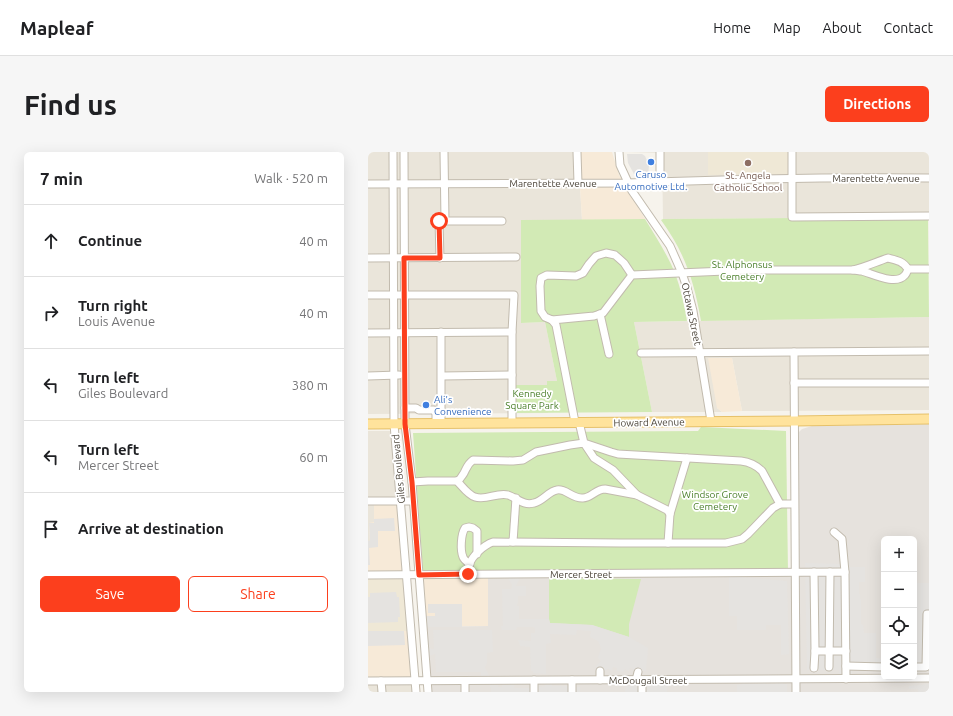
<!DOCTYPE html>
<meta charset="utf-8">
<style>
:root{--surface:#fff;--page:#f6f6f6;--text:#202124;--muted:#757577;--line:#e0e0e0;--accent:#fc3f1d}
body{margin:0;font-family:Ubuntu,sans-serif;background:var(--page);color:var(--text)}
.controls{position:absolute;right:12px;bottom:12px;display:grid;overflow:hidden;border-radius:6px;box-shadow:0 4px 16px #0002}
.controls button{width:36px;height:36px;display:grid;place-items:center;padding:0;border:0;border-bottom:1px solid var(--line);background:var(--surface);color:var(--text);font:20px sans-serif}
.stop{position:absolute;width:12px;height:12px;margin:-9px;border:3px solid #fc3f1d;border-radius:50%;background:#fff}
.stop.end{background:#fc3f1d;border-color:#fff;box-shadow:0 1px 4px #0008}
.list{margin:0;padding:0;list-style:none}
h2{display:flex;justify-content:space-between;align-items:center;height:52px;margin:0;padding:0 16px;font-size:17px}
h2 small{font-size:13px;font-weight:400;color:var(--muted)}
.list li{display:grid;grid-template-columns:26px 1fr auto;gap:12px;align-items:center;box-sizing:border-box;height:72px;padding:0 16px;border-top:1px solid var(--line)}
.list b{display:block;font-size:15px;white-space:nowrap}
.list p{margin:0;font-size:13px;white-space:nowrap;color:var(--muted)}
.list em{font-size:13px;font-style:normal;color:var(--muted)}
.actions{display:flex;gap:8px;padding:12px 16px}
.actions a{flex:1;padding:9px 0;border:1px solid var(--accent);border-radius:6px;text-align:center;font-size:14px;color:var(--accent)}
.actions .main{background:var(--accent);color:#fff}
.icon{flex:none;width:22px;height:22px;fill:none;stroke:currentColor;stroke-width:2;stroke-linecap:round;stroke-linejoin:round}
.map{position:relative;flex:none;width:561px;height:540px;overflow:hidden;border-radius:6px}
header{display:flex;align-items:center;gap:24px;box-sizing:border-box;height:56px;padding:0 20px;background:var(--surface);border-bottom:1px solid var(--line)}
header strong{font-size:19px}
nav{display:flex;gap:22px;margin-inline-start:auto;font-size:14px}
.intro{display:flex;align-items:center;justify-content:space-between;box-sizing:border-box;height:96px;padding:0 24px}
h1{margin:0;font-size:28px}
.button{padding:10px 18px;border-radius:6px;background:var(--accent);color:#fff;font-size:14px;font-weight:700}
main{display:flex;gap:24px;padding:0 24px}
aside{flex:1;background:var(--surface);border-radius:6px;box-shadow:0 4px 16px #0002}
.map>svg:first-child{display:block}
.residential{fill:#eae5da}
.commercial{fill:#f7ead8}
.industrial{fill:#e6e2dd;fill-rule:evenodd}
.education{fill:#efe8d6}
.green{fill:#d2eab5}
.parking{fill:#e5e3e0}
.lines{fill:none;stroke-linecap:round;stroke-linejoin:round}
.minor-casing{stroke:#c2bbae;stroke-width:9}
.major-casing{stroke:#e6c16a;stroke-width:11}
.minor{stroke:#fff;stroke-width:7}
.major{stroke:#ffe39c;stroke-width:9}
.route{stroke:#fc3f1d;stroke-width:5}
.shop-dot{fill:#3f7fe0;stroke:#fff;stroke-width:1.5}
.education-dot{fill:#8d6e63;stroke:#fff;stroke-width:1.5}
.labels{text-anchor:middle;stroke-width:3.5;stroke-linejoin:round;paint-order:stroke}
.shop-label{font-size:10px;fill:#366cbe;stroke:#fff}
.education-label{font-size:10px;fill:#785e54;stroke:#fff}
.street-label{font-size:10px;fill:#4b4439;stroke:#fff}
.park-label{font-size:10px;fill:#4a7f2a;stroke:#fff}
</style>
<header>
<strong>Mapleaf</strong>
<nav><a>Home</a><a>Map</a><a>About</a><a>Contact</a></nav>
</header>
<div class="intro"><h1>Find us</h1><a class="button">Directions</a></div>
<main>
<aside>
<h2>7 min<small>Walk · 520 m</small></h2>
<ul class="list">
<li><svg class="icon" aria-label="ahead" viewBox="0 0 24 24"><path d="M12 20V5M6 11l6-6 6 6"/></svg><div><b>Continue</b></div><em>40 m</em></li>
<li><svg class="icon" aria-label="right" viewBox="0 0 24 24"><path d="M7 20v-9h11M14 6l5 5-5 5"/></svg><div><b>Turn right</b><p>Louis Avenue</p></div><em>40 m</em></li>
<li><svg class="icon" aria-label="left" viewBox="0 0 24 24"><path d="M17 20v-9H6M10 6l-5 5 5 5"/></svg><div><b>Turn left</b><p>Giles Boulevard</p></div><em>380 m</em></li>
<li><svg class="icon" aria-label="left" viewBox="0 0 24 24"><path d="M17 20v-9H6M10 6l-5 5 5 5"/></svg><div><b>Turn left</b><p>Mercer Street</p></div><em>60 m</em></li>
<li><svg class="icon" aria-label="arrive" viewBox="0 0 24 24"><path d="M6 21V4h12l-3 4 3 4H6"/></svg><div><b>Arrive at destination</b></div></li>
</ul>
<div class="actions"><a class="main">Save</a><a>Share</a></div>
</aside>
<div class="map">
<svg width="561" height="540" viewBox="0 0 561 540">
<rect width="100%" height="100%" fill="#f6f3ec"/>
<g class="residential">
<path d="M0 0H213V27L212 35 214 68 153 69V171L177 170 189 229 179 230 180 261 0 262Z"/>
<path d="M260 0H561V65L295 67 294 1Z"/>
<path d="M561 165V258L374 259 364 206 349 256 354 260H284L266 170Z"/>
<path d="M0 279H27L32 349 6 371H1L2 389H0Z"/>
<path d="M42 532 45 534 46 540H0V533Z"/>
</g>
<g class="commercial">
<path d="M213 0H244L251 23 277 67 214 68 212 35 213 27Z"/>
<path d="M340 206H364L374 259 354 260 349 256Z"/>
<path d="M6 349H32L38 423H0V389H2L1 371 6 370Z"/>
<path d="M56 426H120V474L58 475 54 428Z"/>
<path d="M0 479H43L47 529H0Z"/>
</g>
<path class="industrial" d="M561 272V540H63L58 475 120 474V426L419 424 423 425 424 429V523L432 522 431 519 428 287 430 281 434 277 444 274ZM516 387H546V525H516Z"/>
<g class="education">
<path d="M340 0H421V22L340 23Z"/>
<path d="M0 423H38L43 479H0Z"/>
</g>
<g class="green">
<path d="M560 65 561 165 333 169C326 129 317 101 293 68L295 67Z"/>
<path d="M277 67C288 85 299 102 307 121 313 137 316 153 319 169L266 170 284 260 148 261V233H179V229H189L177 170 153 171V68Z"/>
<path d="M333 275 418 279 420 420 55 418 45 281 330 279Z"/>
<path d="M181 426 273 427 261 472V485L224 473 182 471 181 467Z"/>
</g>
<g class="parking">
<path d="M259 2H274L277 4 281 14 280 23 266 22 260 11Z"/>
<path d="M26 366 27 379H10V395L1 396 2 413H0V389H2L1 371H6V367Z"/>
<path d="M437 411 476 412 481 415H497V430H491V442H492V447H493V472L495 473 496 481H508V506L516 507V518H484V523H472L471 518H439Z"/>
<path d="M361 424 419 429 421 502 413 503V473H398V478H369V464H361Z"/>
<path d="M140 426H152L148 434H158V444H150V451L149 452V454H151V467H181L182 471 224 473 261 485 280 496 278 519 273 518V522L274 525H265L266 522 265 517 262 516 261 519 257 517 255 520 249 519V516L245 515 244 519 240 517 236 519 235 524H228V514L233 509 230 506 233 497 232 494 230 489 222 485 223 479 209 478 208 483 182 482 183 491 178 492V522L165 521V519H163L162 495 152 494 150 488 163 489V481H167V476L164 475H149L148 478H134L133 474H135L134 437H143L144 433Z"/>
<path d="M546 431H561V517L546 518V506H548V495L546 494Z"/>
<path d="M28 440 29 445H31L32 465H30V470L0 471V445H2V441Z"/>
<path d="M60 452H94V475H58L57 464H67V461H60Z"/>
<path d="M65 478H124L125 500 119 501V511L117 516 121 524 113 526V520H68L67 502 61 504 60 495 64 497H66Z"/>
<path d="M0 479H36L37 493 0 494Z"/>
<path d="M200 531H209L207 535H212V540H123V537L121 532H131L130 535H134V532H147L146 536H162V533L171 532V535L177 534 176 532H184V534H200Z"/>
<path d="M374 531H382V532H390V531H398V532H407V531H415V532H419V540H369V533L374 532Z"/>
<path d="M275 532H285V534L300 533 299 540H257L258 534 275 533Z"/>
<path d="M561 532V540H550V537H541V534Z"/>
</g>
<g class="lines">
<g class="minor-casing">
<g id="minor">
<path d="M25 0 26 272 48 540"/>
<path d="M36 0 37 272 44 330 60 540"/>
<path d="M76 0 77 69"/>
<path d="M209 0 210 31"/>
<path d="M251 0 252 13 264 39 302 94 314 121 319 136 325 159 343 269"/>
<path d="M424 0V65L561 64"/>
<path d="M292 29V0"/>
<path d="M0 32 260 31C361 27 461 25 561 26"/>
<path d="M0 106 148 105"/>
<path d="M72 106 71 69H134"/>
<path d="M520 106C528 108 535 109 540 117 539 119 539 121 537 123 528 134 505 122 494 119 491 119 488 118 485 118 497 115 508 110 520 106Z"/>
<path d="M540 117H561"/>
<path d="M264 123 235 161 226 164 184 168 177 165 173 159 172 134 173 126 179 123 208 124 215 121 221 112 228 104 238 101 247 103 256 111 264 123 381 118H485"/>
<path d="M0 143H146L144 180V271"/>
<path d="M232 162 241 202"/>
<path d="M184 168 188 173 207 270"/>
<path d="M73 180V272"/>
<path d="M0 181 144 180"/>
<path d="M426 200 428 540"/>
<path d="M273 201 561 199"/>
<path d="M0 224 31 223"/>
<path d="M74 224 144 223"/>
<path d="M426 231H561"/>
<path d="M37 256H48L51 258H66L68 262V272"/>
<path d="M211 270 216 291 243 300 250 302 373 309C381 310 388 313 394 319L412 352H426"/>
<path d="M89 329C91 328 93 326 94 324 99 318 97 314 105 308L145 309 155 308 168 300 202 293 216 291 226 306 245 318 269 343"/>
<path d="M44 330 60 329H89C94 334 100 343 107 345 118 349 129 340 140 343 149 346 155 354 166 351 175 349 181 339 189 338 197 336 205 347 215 346 223 346 228 337 237 337L269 343 299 358 302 362"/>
<path d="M0 349H45"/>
<path d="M466 380 474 387 477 420"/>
<path d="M145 390 148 346"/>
<path d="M300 391 302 362 319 306"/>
<path d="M102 412C99 410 96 408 95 405 92 398 93 382 97 376L101 375 105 376 109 379V402"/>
<path d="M446 420 447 499H478"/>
<path d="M0 423 477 420 478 527"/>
<path d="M100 423C100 419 100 416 101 413 104 404 116 393 125 390L253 391H358L374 387 380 382 405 356 412 352"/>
<path d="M478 514 516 515"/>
<path d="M461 515 462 420"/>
<path d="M546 515H558L559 462H561"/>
<path d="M446 516 447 499"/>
<path d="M166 528V540"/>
<path d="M204 528V540"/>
<path d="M232 528V519"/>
<path d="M268 528 270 520"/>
<path d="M0 529 561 526"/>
<path d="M13 529 14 540"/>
<path d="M97 529V540"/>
<path d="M274 539V528"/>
</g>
</g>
<g class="major-casing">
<path id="major" d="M0 272 426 269 561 267"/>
</g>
<use href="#minor" class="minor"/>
<use href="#major" class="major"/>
</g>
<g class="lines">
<path class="route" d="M71 69 72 106H36L37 272 44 330 51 423 100 422"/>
</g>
<g class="shop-dot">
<circle cx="283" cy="10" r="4"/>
<circle cx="58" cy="253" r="4"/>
</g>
<circle class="education-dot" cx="380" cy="11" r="4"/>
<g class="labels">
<g class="shop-label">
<text x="283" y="26">Caruso<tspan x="283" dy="12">Automotive Ltd.</tspan></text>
<text x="66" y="251" text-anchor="start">Ali's<tspan x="66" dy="12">Convenience</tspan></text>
</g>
<g class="education-label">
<text x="380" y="27">St. Angela<tspan x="380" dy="12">Catholic School</tspan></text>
</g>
<g class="street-label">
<text x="508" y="30">Marentette Avenue</text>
<text x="185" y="35">Marentette Avenue</text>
<text transform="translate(324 162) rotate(78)" y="4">Ottawa Street</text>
<text transform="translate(281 270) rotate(-1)" y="4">Howard Avenue</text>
<text transform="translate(30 317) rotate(-95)" y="4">Giles Boulevard</text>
<text x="213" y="426">Mercer Street</text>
<text x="280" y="532">McDougall Street</text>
</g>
<g class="park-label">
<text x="374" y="116">St. Alphonsus<tspan x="374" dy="12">Cemetery</tspan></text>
<text x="164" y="245">Kennedy<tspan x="164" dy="12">Square Park</tspan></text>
<text x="347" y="346">Windsor Grove<tspan x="347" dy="12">Cemetery</tspan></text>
</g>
</g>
</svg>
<div class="controls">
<button>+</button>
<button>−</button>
<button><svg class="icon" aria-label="locate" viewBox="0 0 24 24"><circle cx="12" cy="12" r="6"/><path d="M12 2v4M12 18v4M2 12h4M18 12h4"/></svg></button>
<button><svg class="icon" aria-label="layers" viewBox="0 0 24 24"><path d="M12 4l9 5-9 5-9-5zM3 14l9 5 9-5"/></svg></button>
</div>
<div class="stop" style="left:71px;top:69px"></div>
<div class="stop end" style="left:100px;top:422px"></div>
</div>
</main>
